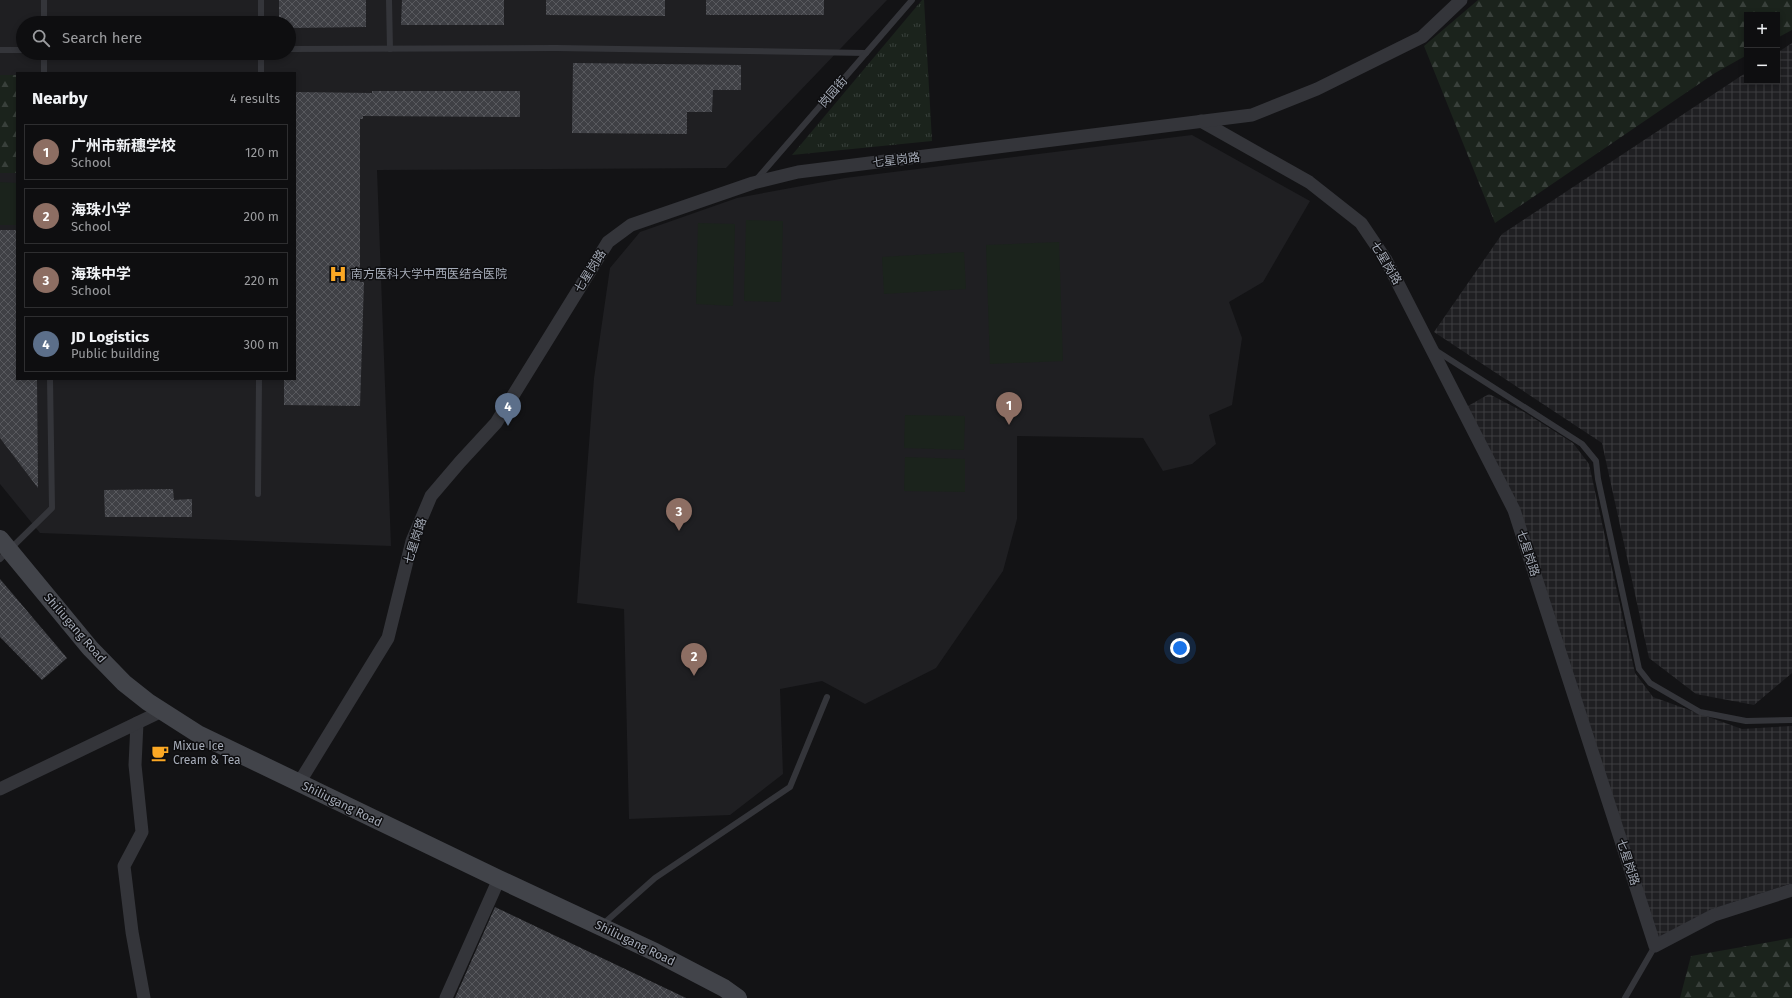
<!DOCTYPE html>
<meta charset="utf-8">
<style>
:root{--surface:#0e0e10;--page:#171719;--text:#f1f3f6;--muted:#9b9c9f;--line:#2e2e30;--accent:#b45309}
body{margin:0;font-family:"Fira Sans","Noto Sans SC",sans-serif;background:var(--page);color:var(--text)}
.controls{position:absolute;right:12px;top:12px;display:grid;overflow:hidden;border-radius:0px;box-shadow:0 2px 6px #0003}
.controls button{width:36px;height:36px;display:grid;place-items:center;padding:0;border:0;border-bottom:1px solid var(--line);background:var(--surface);color:var(--text);font:20px sans-serif}
.you{position:absolute;left:1180px;top:648px;width:14px;height:14px;margin:-10px;border:3px solid #fff;border-radius:50%;background:#1a73e8;box-shadow:0 0 0 6px #1a73e833}
.badge{display:grid;place-items:center;width:26px;height:26px;border-radius:50%;background:var(--accent);color:#fff;font-size:13px;font-weight:700}
.pin{position:absolute;translate:-50% -33px;filter:drop-shadow(0 1px 2px #0008)}
.pin::after{content:'';position:absolute;top:21px;width:14px;height:12px;background:inherit;clip-path:polygon(0 0,100% 0,50% 100%)}
.list{margin:0;padding:0;list-style:none}
h2{display:flex;justify-content:space-between;align-items:center;height:52px;margin:0;padding:0 16px;font-size:17px}
h2 small{font-size:13px;font-weight:400;color:var(--muted)}
.list li{display:grid;grid-template-columns:26px 1fr auto;gap:12px;align-items:center;box-sizing:border-box;height:56px;margin:0 8px 8px;padding:0 8px;border:1px solid var(--line);border-radius:0px}
.list b{display:block;font-size:15px;white-space:nowrap}
.list p{margin:0;font-size:13px;white-space:nowrap;color:var(--muted)}
.list em{font-size:13px;font-style:normal;color:var(--muted)}
.icon{flex:none;width:22px;height:22px;fill:none;stroke:currentColor;stroke-width:2;stroke-linecap:round;stroke-linejoin:round}
.map{position:relative;flex:none;width:1792px;height:998px;overflow:hidden}
.search{position:absolute;background:var(--surface);box-shadow:0 2px 6px #0003;left:16px;top:16px;width:280px;height:44px;display:flex;align-items:center;gap:10px;box-sizing:border-box;padding:0 14px;border-radius:22px;color:var(--muted);font-size:15px}
.panel{position:absolute;background:var(--surface);box-shadow:0 2px 6px #0003;left:16px;top:72px;width:280px;height:308px;border-radius:0px}
.map>svg:first-child{display:block}
.built{fill:#1f1f22;fill-rule:evenodd}
.industrial{fill:url(#industrial-grid)}
.grass{fill:url(#grass-tufts)}
.forest{fill:url(#forest-firs)}
.park{fill:#1b231c}
.building{fill:url(#building-cross-hatch)}
.lines{fill:none;stroke-linecap:round;stroke-linejoin:round}
.lane{stroke:#34353a;stroke-width:6}
.street{stroke:#34353a;stroke-width:13}
.secondary{stroke:#42444a;stroke-width:18}
.labels{text-anchor:middle;stroke-width:3;stroke-linejoin:round;paint-order:stroke}
.street-label{font-size:12px;fill:#a4aab6;stroke:#0e0e10}
.poi-label{font-size:12px;fill:#a4aab6;stroke:#0e0e10;text-anchor:start}
</style>
<div class="map">
<svg width="1792" height="998" viewBox="0 0 1792 998">
<defs>
<pattern id="industrial-grid" width="8" height="8" patternUnits="userSpaceOnUse"><rect width="8" height="8" fill="#1f1f22"/><path d="M0 4h8M4 0v8" fill="none" stroke="#3d3d40"/></pattern>
<pattern id="grass-tufts" width="24" height="20" patternUnits="userSpaceOnUse"><rect width="24" height="20" fill="#1b231c"/><path d="M3 7l-1-3M5 7V3M7 7l1-3M15 17l-1-3M17 17v-4M19 17l1-3" fill="none" stroke="#39403b"/></pattern>
<pattern id="forest-firs" width="22" height="20" patternUnits="userSpaceOnUse"><rect width="22" height="20" fill="#1b231c"/><path d="M5 1l3.5 6h-7zM16 11l3.5 6h-7z" fill="#39403b"/></pattern>
<pattern id="building-cross-hatch" width="8" height="8" patternUnits="userSpaceOnUse"><rect width="8" height="8" fill="#3f4045"/><path d="M0 0l8 8M0 8l8-8" fill="none" stroke="#58595e"/></pattern>
</defs>
<rect width="100%" height="100%" fill="#131315"/>
<g class="built">
<path d="M0 0H887L726 168 377 170 391 546 40 533 0 484ZM23 23H289V53H23ZM17 73H295V379H17Z"/>
<path d="M1192 135 1310 201 1263 282 1229 302 1242 338 1232 405 1209 415 1216 444 1192 464 1163 471 1143 438 1017 436V519L1003 571 936 668 865 704 822 681 780 689 783 774 730 815 629 819 624 609 577 603 594 378 610 268 640 232 737 198 845 178Z"/>
</g>
<g class="industrial">
<path d="M1792 43V673L1754 705 1696 694 1649 658 1602 443 1434 332 1502 234 1747 72V81H1777V53Z"/>
<path d="M1489 394 1524 412 1573 443 1589 464 1635 673 1653 697 1742 729 1792 726V883L1712 909 1658 939 1578 688 1468 406Z"/>
</g>
<path class="grass" d="M922 0H924L932 141 792 155Z"/>
<g class="forest">
<path d="M1478 0H1792V30L1777 38V15H1747V55L1715 73 1495 223 1424 46Z"/>
<rect x="0" y="75" width="17" height="98"/>
<path d="M1792 938V998H1680L1691 956Z"/>
</g>
<g class="park">
<path d="M0 182 17 183V225H0Z"/>
<path d="M746 220 783 221 781 302 744 301Z"/>
<path d="M698 223 735 224 733 306 696 304Z"/>
<path d="M1059 242 1063 361 990 364 986 245Z"/>
<path d="M964 252 966 289 884 294 882 257Z"/>
<path d="M905 415 965 416 964 450 904 448Z"/>
<path d="M905 457 965 459V492L904 491Z"/>
</g>
<g class="building">
<path d="M279 0H366V27L289 28V23H279Z"/>
<path d="M402 0H504V25H401Z"/>
<path d="M546 0H665V16L546 15Z"/>
<rect x="706" y="0" width="118" height="15"/>
<path d="M573 63 741 65V90H713L712 112H687V134L572 133Z"/>
<path d="M372 91H520V117L363 116V119H360V282H364L360 406 284 405V379H295V92L372 93Z"/>
<path d="M0 230H17V379H37L38 488 0 438Z"/>
<path d="M173 489 174 500 192 499V517H105L104 490Z"/>
<path d="M0 579 67 658 42 680 0 637Z"/>
<path d="M495 907 686 998H455Z"/>
</g>
<g class="lines">
<g class="lane">
<path d="M389 0 390 49"/>
<path d="M44 23V0"/>
<path d="M261 23V0"/>
<path d="M289 49 556 48 866 53"/>
<path d="M0 50H23"/>
<path d="M44 53V73"/>
<path d="M261 73V53"/>
<path d="M756 180 912 0"/>
<path d="M1435 350 1582 444 1596 461 1598 479 1639 669 1650 683 1700 712 1746 721 1792 720"/>
<path d="M258 494 259 379"/>
<path d="M0 559 52 508 50 379"/>
<path d="M602 925 655 878 790 787 827 697"/>
<path d="M1625 998 1655 946"/>
</g>
<g class="street">
<path d="M1201 121 1309 182 1361 223 1386 260 1514 510 1655 946 1714 915 1792 890"/>
<path d="M137 723 135 765 142 832 124 866 132 932 144 998"/>
<path d="M299 783 388 638 412 541 431 496 460 462 496 423 608 242 631 225 753 183 798 172 1252 115 1317 89 1422 37 1461 0"/>
<path d="M0 789 162 711"/>
<path d="M446 998 499 879"/>
</g>
<path class="secondary" d="M0 539 90 648 124 683 148 702 198 734 499 879 655 952 724 988 738 998"/>
</g>
<defs>
<g id="hospital-bare" transform="scale(1.38)"><path d="M-5-5h3v3.5h4V-5h3V5h-3V1.5h-4V5h-3Z" fill="#fba824" stroke="#0e0e10" stroke-width="2.5" paint-order="stroke"/></g>
<g id="cafe-bare" transform="scale(1.38)"><path d="M-5.5-4.5H6V0H3Q3 3.5 0 3.5H-2.5Q-5.5 3.5-5.5 0ZM3-3.2v2h1.7v-2ZM-6 4.5H4V6H-6Z" fill="#fba824" stroke="#0e0e10" stroke-width="2.5" paint-order="stroke"/></g>
</defs>
<g fill-rule="evenodd">
<use href="#hospital-bare" x="338" y="274"/>
<use href="#cafe-bare" x="160" y="753"/>
</g>
<g class="labels">
<g class="street-label">
<text transform="translate(833 92) rotate(-49)" y="4">岗园街</text>
<text transform="translate(896 160) rotate(-7)" y="4">七星岗路</text>
<text transform="translate(1386 263) rotate(59)" y="4">七星岗路</text>
<text transform="translate(590 271) rotate(-58)" y="4">七星岗路</text>
<text transform="translate(415 541) rotate(-72)" y="4">七星岗路</text>
<text transform="translate(1528 553) rotate(72)" y="4">七星岗路</text>
<text transform="translate(75 628) rotate(49)" y="4">Shiliugang Road</text>
<text transform="translate(342 804) rotate(26)" y="4">Shiliugang Road</text>
<text transform="translate(1628 862) rotate(72)" y="4">七星岗路</text>
<text transform="translate(635 943) rotate(26)" y="4">Shiliugang Road</text>
</g>
<g class="poi-label">
<text x="351" y="278">南方医科大学中西医结合医院</text>
<text x="173" y="750">Mixue Ice<tspan x="173" dy="14">Cream &amp; Tea</tspan></text>
</g>
</g>
</svg>
<div class="controls">
<button>+</button>
<button>−</button>
</div>
<div class="you"></div>
<div class="pin badge" style="left:1009px;top:425px;background:#8d6e63">1</div>
<div class="pin badge" style="left:694px;top:676px;background:#8d6e63">2</div>
<div class="pin badge" style="left:679px;top:531px;background:#8d6e63">3</div>
<div class="pin badge" style="left:508px;top:426px;background:#5c6f8a">4</div>
<div class="search"><svg class="icon" aria-label="search" viewBox="0 0 24 24"><circle cx="10" cy="10" r="6"/><path d="M15 15l6 6"/></svg>Search here</div>
<section class="panel">
<h2>Nearby<small>4 results</small></h2>
<ul class="list">
<li><span class="badge" style="background:#8d6e63">1</span><div><b>广州市新穗学校</b><p>School</p></div><em>120 m</em></li>
<li><span class="badge" style="background:#8d6e63">2</span><div><b>海珠小学</b><p>School</p></div><em>200 m</em></li>
<li><span class="badge" style="background:#8d6e63">3</span><div><b>海珠中学</b><p>School</p></div><em>220 m</em></li>
<li><span class="badge" style="background:#5c6f8a">4</span><div><b>JD Logistics</b><p>Public building</p></div><em>300 m</em></li>
</ul>
</section>
</div>
